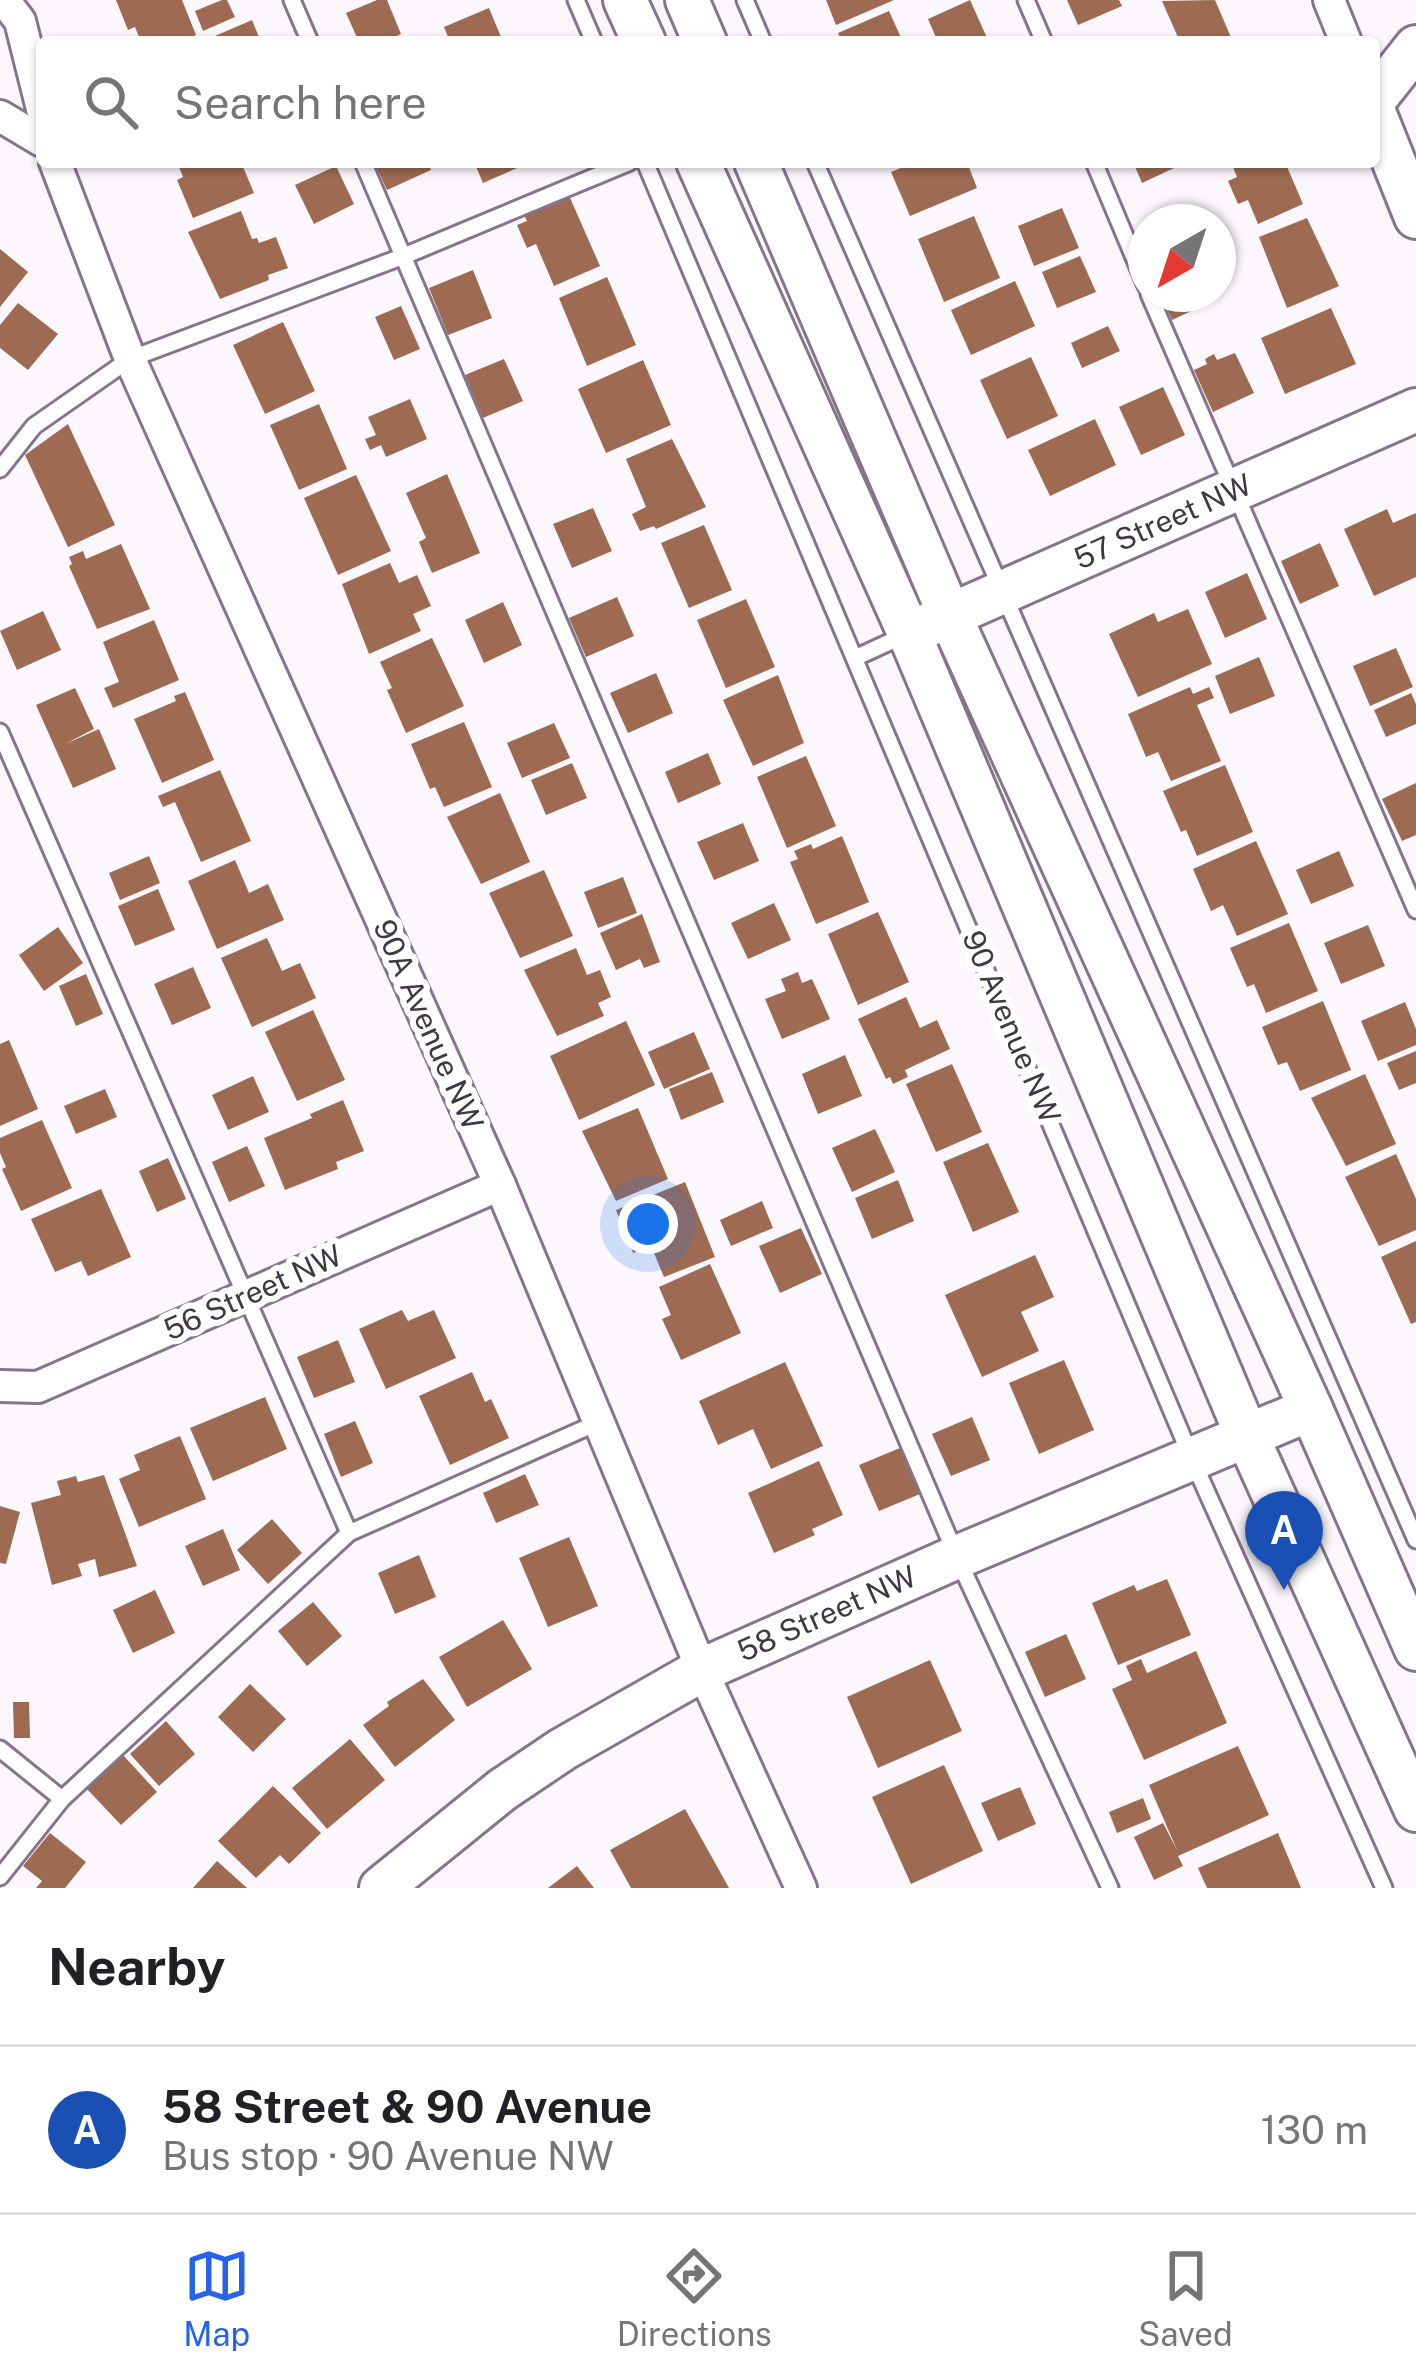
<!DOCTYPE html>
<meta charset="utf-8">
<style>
:root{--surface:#fff;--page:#f2f2f2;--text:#202124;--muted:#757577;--line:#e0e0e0;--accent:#2563eb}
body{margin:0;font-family:"Public Sans",sans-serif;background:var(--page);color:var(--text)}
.compass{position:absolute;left:1128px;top:204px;width:108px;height:108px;border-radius:50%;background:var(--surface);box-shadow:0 3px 9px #0004;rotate:219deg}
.you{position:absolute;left:648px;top:1224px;width:42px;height:42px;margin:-30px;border:9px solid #fff;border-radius:50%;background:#1a73e8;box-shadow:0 0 0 18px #1a73e833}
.badge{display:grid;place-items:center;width:78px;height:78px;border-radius:50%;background:var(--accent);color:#fff;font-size:39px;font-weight:700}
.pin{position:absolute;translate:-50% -99px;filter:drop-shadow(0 3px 6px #0008)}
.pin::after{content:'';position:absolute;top:63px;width:42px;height:36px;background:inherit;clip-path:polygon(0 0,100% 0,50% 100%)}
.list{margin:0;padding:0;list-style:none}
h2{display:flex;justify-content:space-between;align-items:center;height:156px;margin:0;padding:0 48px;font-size:51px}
h2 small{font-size:39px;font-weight:400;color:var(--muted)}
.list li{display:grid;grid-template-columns:78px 1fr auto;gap:36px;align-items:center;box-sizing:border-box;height:168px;padding:0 48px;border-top:3px solid var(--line)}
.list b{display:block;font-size:45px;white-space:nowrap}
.list p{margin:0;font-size:39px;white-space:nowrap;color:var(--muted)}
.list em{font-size:39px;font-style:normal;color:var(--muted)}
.icon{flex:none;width:66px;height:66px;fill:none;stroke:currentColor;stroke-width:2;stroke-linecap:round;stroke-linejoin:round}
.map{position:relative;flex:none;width:1416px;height:1888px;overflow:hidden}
.search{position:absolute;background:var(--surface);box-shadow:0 3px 9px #0004;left:36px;right:36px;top:36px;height:132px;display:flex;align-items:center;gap:30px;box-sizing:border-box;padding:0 42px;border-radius:12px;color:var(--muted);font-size:45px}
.sheet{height:324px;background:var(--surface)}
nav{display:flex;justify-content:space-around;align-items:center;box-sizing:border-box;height:168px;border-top:3px solid var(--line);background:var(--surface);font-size:33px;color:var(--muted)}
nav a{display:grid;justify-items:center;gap:6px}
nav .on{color:var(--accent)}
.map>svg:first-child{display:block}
.building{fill:#9e6a52}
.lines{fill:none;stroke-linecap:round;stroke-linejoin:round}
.lane-casing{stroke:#86748c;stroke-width:21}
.street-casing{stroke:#86748c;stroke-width:36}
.secondary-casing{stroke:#86748c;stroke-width:48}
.lane{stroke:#fff;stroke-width:15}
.street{stroke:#fff;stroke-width:30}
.secondary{stroke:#fff;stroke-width:42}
.labels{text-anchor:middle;stroke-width:12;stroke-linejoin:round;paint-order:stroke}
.street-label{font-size:30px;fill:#3f3741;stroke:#fff}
</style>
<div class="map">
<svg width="1416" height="1888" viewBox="0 0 1416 1888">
<rect width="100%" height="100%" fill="#fbf7fc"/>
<g class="building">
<path d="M116 0H182L196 35 179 42H141L135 27 128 30Z"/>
<path d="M222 0H227L235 17 203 31 195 11Z"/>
<path d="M377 0H387L401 34 383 42H359L346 13Z"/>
<path d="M826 0H894L836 25Z"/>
<path d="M970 0 988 40 938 42 928 19Z"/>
<path d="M1067 0H1119L1122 6 1078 25Z"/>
<path d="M1215 0 1233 42H1180L1162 1Z"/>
<path d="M489 8 503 42H450L444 27Z"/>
<path d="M889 11 903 42H842L838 33Z"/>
<path d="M252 20 261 42H201Z"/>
<path d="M177 162H241L254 193 193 218 177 180 183 177Z"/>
<path d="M374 162H428L431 170 387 190Z"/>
<path d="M474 162H531L483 183Z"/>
<path d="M915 162H967L977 188 910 216 891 172Z"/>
<path d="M1133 162H1187L1142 183Z"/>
<path d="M1231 162H1285L1303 204 1258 224 1248 200 1238 204 1228 181 1237 177Z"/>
<path d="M336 166 354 204 314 224 295 185Z"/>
<path d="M567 191 600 266 554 286 536 244 527 248 517 225 527 221 522 211Z"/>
<path d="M1062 208 1079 248 1034 266 1018 226Z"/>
<path d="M241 211 252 239 257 238 259 243 276 237 288 268 268 275 269 280 220 299 188 232Z"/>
<path d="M974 216 1000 278 944 302 918 239Z"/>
<path d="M1307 218 1339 286 1287 308 1259 237Z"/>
<path d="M0 249 28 272 0 307Z"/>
<path d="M1080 256 1096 292 1057 308 1042 272Z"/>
<path d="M473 270 492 318 448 335 429 288Z"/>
<path d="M607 277 636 345 587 366 559 298Z"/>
<path d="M1015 281 1035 326 971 355 951 310Z"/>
<path d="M1160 294H1212L1215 300 1172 320Z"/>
<path d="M18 303 58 334 28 370 0 348V325Z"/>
<path d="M401 306 420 349 394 360 375 317Z"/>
<path d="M1331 308 1356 364 1285 394 1261 338Z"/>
<path d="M283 322 315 391 265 414 233 345Z"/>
<path d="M1108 326 1120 351 1082 368 1071 343Z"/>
<path d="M1235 353 1254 393 1213 412 1194 370 1207 364 1205 359 1214 354 1217 360Z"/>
<path d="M1031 357 1058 416 1007 439 980 380Z"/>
<path d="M504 359 523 401 483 418 465 375Z"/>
<path d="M643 360 671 425 606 453 578 389Z"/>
<path d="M1163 387 1185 435 1141 455 1119 407Z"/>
<path d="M410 399 427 439 386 457 381 445 370 450 365 439 376 435 368 417Z"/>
<path d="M319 404 347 469 299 490 270 425Z"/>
<path d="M1095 419 1116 465 1050 496 1028 450Z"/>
<path d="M68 424 115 525 68 547 25 455Z"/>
<path d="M672 439 706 507 656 529 654 526 640 531 632 514 646 507 626 459Z"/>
<path d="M447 474 480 553 432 573 419 542 426 538 406 493Z"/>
<path d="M356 475 391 551 338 575 304 498Z"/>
<path d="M593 508 612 551 572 568 553 524Z"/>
<path d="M1387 509 1393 523 1416 513V577L1374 596 1344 529Z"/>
<path d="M704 525 732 590 689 608 661 543Z"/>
<path d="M1320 543 1339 586 1300 604 1281 561Z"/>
<path d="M121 544 150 609 97 629 69 566 72 564 69 557 83 551 86 559Z"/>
<path d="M390 563 399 583 417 575 431 606 413 614 421 631 369 654 342 584Z"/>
<path d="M1247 573 1267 619 1225 638 1205 592Z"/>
<path d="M617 597 634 636 586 657 569 618Z"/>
<path d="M746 599 775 667 726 688 697 620Z"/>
<path d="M503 602 522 645 484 663 465 620Z"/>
<path d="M1188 609 1212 664 1138 697 1109 634 1154 613 1158 622Z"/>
<path d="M43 611 61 650 17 670 0 631Z"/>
<path d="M154 620 179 680 113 708 104 688 119 682 103 642Z"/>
<path d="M432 638 464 706 406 733 387 690 392 688 380 662Z"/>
<path d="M1396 648 1413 687 1370 706 1353 666Z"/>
<path d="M1259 657 1275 696 1230 714 1215 676Z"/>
<path d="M656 673 673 713 628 733 610 693Z"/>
<path d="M778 675 804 743 753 766 723 700Z"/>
<path d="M1190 687 1193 694 1209 687 1214 698 1197 705 1221 761 1171 781 1158 752 1146 757 1128 714Z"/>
<path d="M75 688 94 729 65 744 99 729 116 769 73 788 36 705Z"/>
<path d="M185 692 214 760 162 783 134 719 176 701 174 696Z"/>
<path d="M1411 693 1416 704V724L1386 737 1374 710Z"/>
<path d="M464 722 492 787 444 807 435 787 430 789 411 744Z"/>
<path d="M554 723 570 758 522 778 507 743Z"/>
<path d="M708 753 721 784 678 803 665 772Z"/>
<path d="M806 756 836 826 787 848 757 777Z"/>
<path d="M572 763 587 798 546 815 531 780Z"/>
<path d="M1225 765 1253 832 1197 856 1186 830 1181 832 1163 791Z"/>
<path d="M220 770 251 841 201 862 175 802 163 807 158 796Z"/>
<path d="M1416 783V835L1402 841 1382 799Z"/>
<path d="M500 793 530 862 481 884 447 817Z"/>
<path d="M743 823 759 861 714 880 697 842Z"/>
<path d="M842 836 869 902 816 924 790 862 798 859 794 851 811 844 813 849Z"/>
<path d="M1256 841 1288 914 1237 936 1223 905 1211 911 1193 869Z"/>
<path d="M1339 851 1354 886 1311 904 1296 870Z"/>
<path d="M149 856 160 883 120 900 109 873Z"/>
<path d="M235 860 249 893 268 884 284 920 217 949 188 881Z"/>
<path d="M544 870 573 936 520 958 489 893Z"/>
<path d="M623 877 637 913 598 928 584 892Z"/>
<path d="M158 889 175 930 135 946 118 906Z"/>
<path d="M774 903 791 940 748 959 731 923Z"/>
<path d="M878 912 909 982 858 1005 828 934Z"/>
<path d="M642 914 660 962 644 968 640 959 616 970 600 933Z"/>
<path d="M1289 923 1318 991 1266 1013 1254 984 1247 987 1230 948Z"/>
<path d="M1368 925 1385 966 1341 984 1324 943Z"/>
<path d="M58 927 83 963 44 991 19 955Z"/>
<path d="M267 938 282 971 300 963 316 998 252 1027 221 958Z"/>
<path d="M576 948 587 975 600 970 611 997 598 1003 604 1016 557 1036 524 970Z"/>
<path d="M193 967 211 1008 172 1025 154 984Z"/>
<path d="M798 972 802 983 812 979 830 1019 782 1039 765 999 786 991 781 979Z"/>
<path d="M86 974 103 1014 76 1026 59 986Z"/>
<path d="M906 997 920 1028 937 1020 950 1049 905 1070 908 1077 893 1084 890 1077 886 1079 858 1019Z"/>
<path d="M1323 1001 1351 1070 1300 1091 1287 1062 1278 1065 1262 1027Z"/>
<path d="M1405 1002 1416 1029V1045L1378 1061 1361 1021Z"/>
<path d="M313 1010 345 1080 297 1101 265 1032Z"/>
<path d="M626 1021 655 1085 579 1120 550 1056Z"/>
<path d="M694 1032 710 1069 664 1089 648 1052Z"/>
<path d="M9 1040 38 1109 0 1126V1044Z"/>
<path d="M1416 1051V1083L1399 1090 1387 1063Z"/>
<path d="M845 1055 862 1096 818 1114 802 1074Z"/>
<path d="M952 1064 982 1132 936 1152 906 1084Z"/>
<path d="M712 1072 724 1102 681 1120 669 1089Z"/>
<path d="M1365 1074 1396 1144 1346 1166 1311 1098Z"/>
<path d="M253 1076 269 1112 228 1130 212 1095Z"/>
<path d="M105 1089 117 1117 76 1134 64 1106Z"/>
<path d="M343 1100 364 1151 336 1162 338 1169 285 1190 264 1138 312 1118 310 1114Z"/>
<path d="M638 1108 668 1179 616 1201 582 1131Z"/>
<path d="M42 1120 72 1188 21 1211 2 1169 6 1167 0 1153V1138Z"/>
<path d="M875 1129 895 1172 852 1192 832 1148Z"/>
<path d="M988 1143 1019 1212 973 1232 943 1162Z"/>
<path d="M247 1146 265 1186 229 1202 212 1162Z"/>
<path d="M1396 1154 1416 1199V1230L1379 1246 1345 1177Z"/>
<path d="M168 1158 186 1199 157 1212 139 1171Z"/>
<path d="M898 1180 914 1221 872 1239 855 1198Z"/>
<path d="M685 1182 715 1257 664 1277 651 1246 633 1253 616 1210Z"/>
<path d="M101 1189 131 1257 88 1276 81 1261 55 1272 31 1219Z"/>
<path d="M762 1201 773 1228 731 1246 720 1220Z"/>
<path d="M801 1228 822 1274 780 1293 759 1246Z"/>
<path d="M1416 1241V1322L1411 1324 1381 1257Z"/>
<path d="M1035 1255 1054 1297 1021 1312 1039 1351 982 1377 945 1295Z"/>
<path d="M710 1264 741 1333 681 1360 662 1319 671 1315 659 1287Z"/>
<path d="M402 1310 408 1321 434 1310 456 1358 386 1389 359 1329Z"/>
<path d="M338 1340 355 1382 314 1398 297 1357Z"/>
<path d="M1064 1360 1094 1430 1039 1454 1009 1383Z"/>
<path d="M785 1362 823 1446 771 1469 753 1429 718 1445 699 1401Z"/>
<path d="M472 1372 485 1402 491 1399 509 1438 450 1465 419 1396Z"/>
<path d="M265 1397 287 1449 213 1481 190 1428Z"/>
<path d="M972 1417 990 1460 951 1476 932 1434Z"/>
<path d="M355 1421 373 1463 341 1477 324 1434Z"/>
<path d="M180 1436 206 1499 139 1527 119 1479 140 1470 134 1455Z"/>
<path d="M900 1448 920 1494 879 1511 859 1465Z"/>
<path d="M819 1461 843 1515 812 1529 815 1535 774 1553 748 1493Z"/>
<path d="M525 1474 539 1505 496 1523 483 1493Z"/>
<path d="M104 1475 137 1566 99 1577 95 1559 78 1564 82 1576 52 1585 31 1503 61 1495 57 1481 76 1476 78 1482Z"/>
<path d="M0 1506 20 1512 6 1564 0 1563Z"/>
<path d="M272 1519 302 1553 268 1584 237 1550Z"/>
<path d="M223 1529 240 1570 203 1586 185 1546Z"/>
<path d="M569 1537 598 1606 548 1627 519 1558Z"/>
<path d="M419 1555 436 1597 395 1614 378 1573Z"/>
<path d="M1167 1579 1191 1635 1118 1665 1092 1603 1134 1585 1137 1591Z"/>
<path d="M155 1590 175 1633 133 1653 113 1610Z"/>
<path d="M313 1602 342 1636 307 1666 278 1631Z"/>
<path d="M503 1620 532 1669 467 1707 439 1657Z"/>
<path d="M1066 1634 1086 1679 1045 1697 1025 1652Z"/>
<path d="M1196 1651 1227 1723 1144 1760 1112 1689 1132 1680 1126 1666 1141 1659 1147 1673Z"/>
<path d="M930 1660 962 1731 878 1768 847 1697Z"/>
<path d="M423 1679 455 1720 395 1767 363 1725 389 1706 387 1702Z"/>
<path d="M250 1684 286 1719 253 1752 218 1717Z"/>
<path d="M13 1702H29L30 1738H14Z"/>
<path d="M166 1721 195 1754 159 1786 130 1754Z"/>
<path d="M350 1739 385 1780 327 1829 292 1788Z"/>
<path d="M1238 1746 1269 1815 1178 1856 1183 1866 1154 1880 1134 1837 1163 1823 1177 1850 1149 1785Z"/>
<path d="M123 1755 157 1792 121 1825 87 1789Z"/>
<path d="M944 1765 983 1851 911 1884 872 1797Z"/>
<path d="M273 1786 321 1833 289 1864 280 1855 256 1878 218 1841Z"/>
<path d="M1020 1787 1036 1824 998 1841 981 1803Z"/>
<path d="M1143 1798 1151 1819 1117 1833 1109 1812Z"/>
<path d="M685 1809 729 1888H631L610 1850Z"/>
<path d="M50 1833 86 1862 65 1888H36L42 1881 23 1866Z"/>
<path d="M1278 1833 1301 1888H1207L1198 1868Z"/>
<path d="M217 1861 247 1888H193Z"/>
<path d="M577 1866 594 1888H548Z"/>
</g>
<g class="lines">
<g class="lane-casing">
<g id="lane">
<path d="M292 0 310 42"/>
<path d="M576 0 594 42"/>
<path d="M745 0 763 42"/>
<path d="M1026 0 1044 42"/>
<path d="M363 162 957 1557 1110 1888"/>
<path d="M645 162 1192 1459 1384 1888"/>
<path d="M815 162 1416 1540"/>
<path d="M1094 162 1146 286"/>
<path d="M1149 294 1416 910"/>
<path d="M0 469 34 426 130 359 404 256 630 162"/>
<path d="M857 657 907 634"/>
<path d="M0 732 349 1533 62 1799"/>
<path d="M349 1533 599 1422"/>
<path d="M0 1749 62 1799 0 1877"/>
</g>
</g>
<g class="street-casing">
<g id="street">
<path d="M4 0 20 21 42 109"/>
<path d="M1329 0 1346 42"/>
<path d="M0 116 42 141"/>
<path d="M55 162 130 359 500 1185 702 1670 801 1888"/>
<path d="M0 1386 38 1387 500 1185"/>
</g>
</g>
<g class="secondary-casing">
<g id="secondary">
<path d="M625 0 644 42"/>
<path d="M687 0 705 42"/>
<path d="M1374 100 1416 47"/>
<path d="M1374 112 1416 217"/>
<path d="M698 162 909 633 1247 1436 1416 1810"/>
<path d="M756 162 950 616 1311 1409 1416 1649"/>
<path d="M928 625 1416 410"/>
<path d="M381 1888 502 1790 563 1749 702 1670 957 1557 1311 1409"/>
</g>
</g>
<use href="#lane" class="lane"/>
<use href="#street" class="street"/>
<use href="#secondary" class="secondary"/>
</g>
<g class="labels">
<g class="street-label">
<text transform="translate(1163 522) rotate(-24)" y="10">57 Street NW</text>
<text transform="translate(428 1025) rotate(66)" y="10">90A Avenue NW</text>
<text transform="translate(1011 1027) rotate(67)" y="10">90 Avenue NW</text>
<text transform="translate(253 1293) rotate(-24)" y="10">56 Street NW</text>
<text transform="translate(827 1614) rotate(-24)" y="10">58 Street NW</text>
</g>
</g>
</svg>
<svg class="compass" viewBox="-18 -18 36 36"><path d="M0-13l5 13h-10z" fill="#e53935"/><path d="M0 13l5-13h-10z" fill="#757577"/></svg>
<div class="you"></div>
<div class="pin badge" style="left:1284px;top:1590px;background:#1a4fb4">A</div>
<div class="search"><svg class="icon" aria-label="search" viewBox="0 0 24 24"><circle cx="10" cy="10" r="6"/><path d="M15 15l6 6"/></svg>Search here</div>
</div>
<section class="sheet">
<h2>Nearby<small></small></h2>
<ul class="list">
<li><span class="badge" style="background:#1a4fb4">A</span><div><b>58 Street &amp; 90 Avenue</b><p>Bus stop · 90 Avenue NW</p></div><em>130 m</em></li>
</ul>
</section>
<nav>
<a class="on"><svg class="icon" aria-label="map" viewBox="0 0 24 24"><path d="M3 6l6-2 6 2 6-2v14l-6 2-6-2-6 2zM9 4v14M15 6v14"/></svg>Map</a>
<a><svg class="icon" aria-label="directions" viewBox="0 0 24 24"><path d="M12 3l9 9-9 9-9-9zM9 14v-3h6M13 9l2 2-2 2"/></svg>Directions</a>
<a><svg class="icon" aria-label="saved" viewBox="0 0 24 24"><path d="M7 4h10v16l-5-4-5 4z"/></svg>Saved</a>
</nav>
